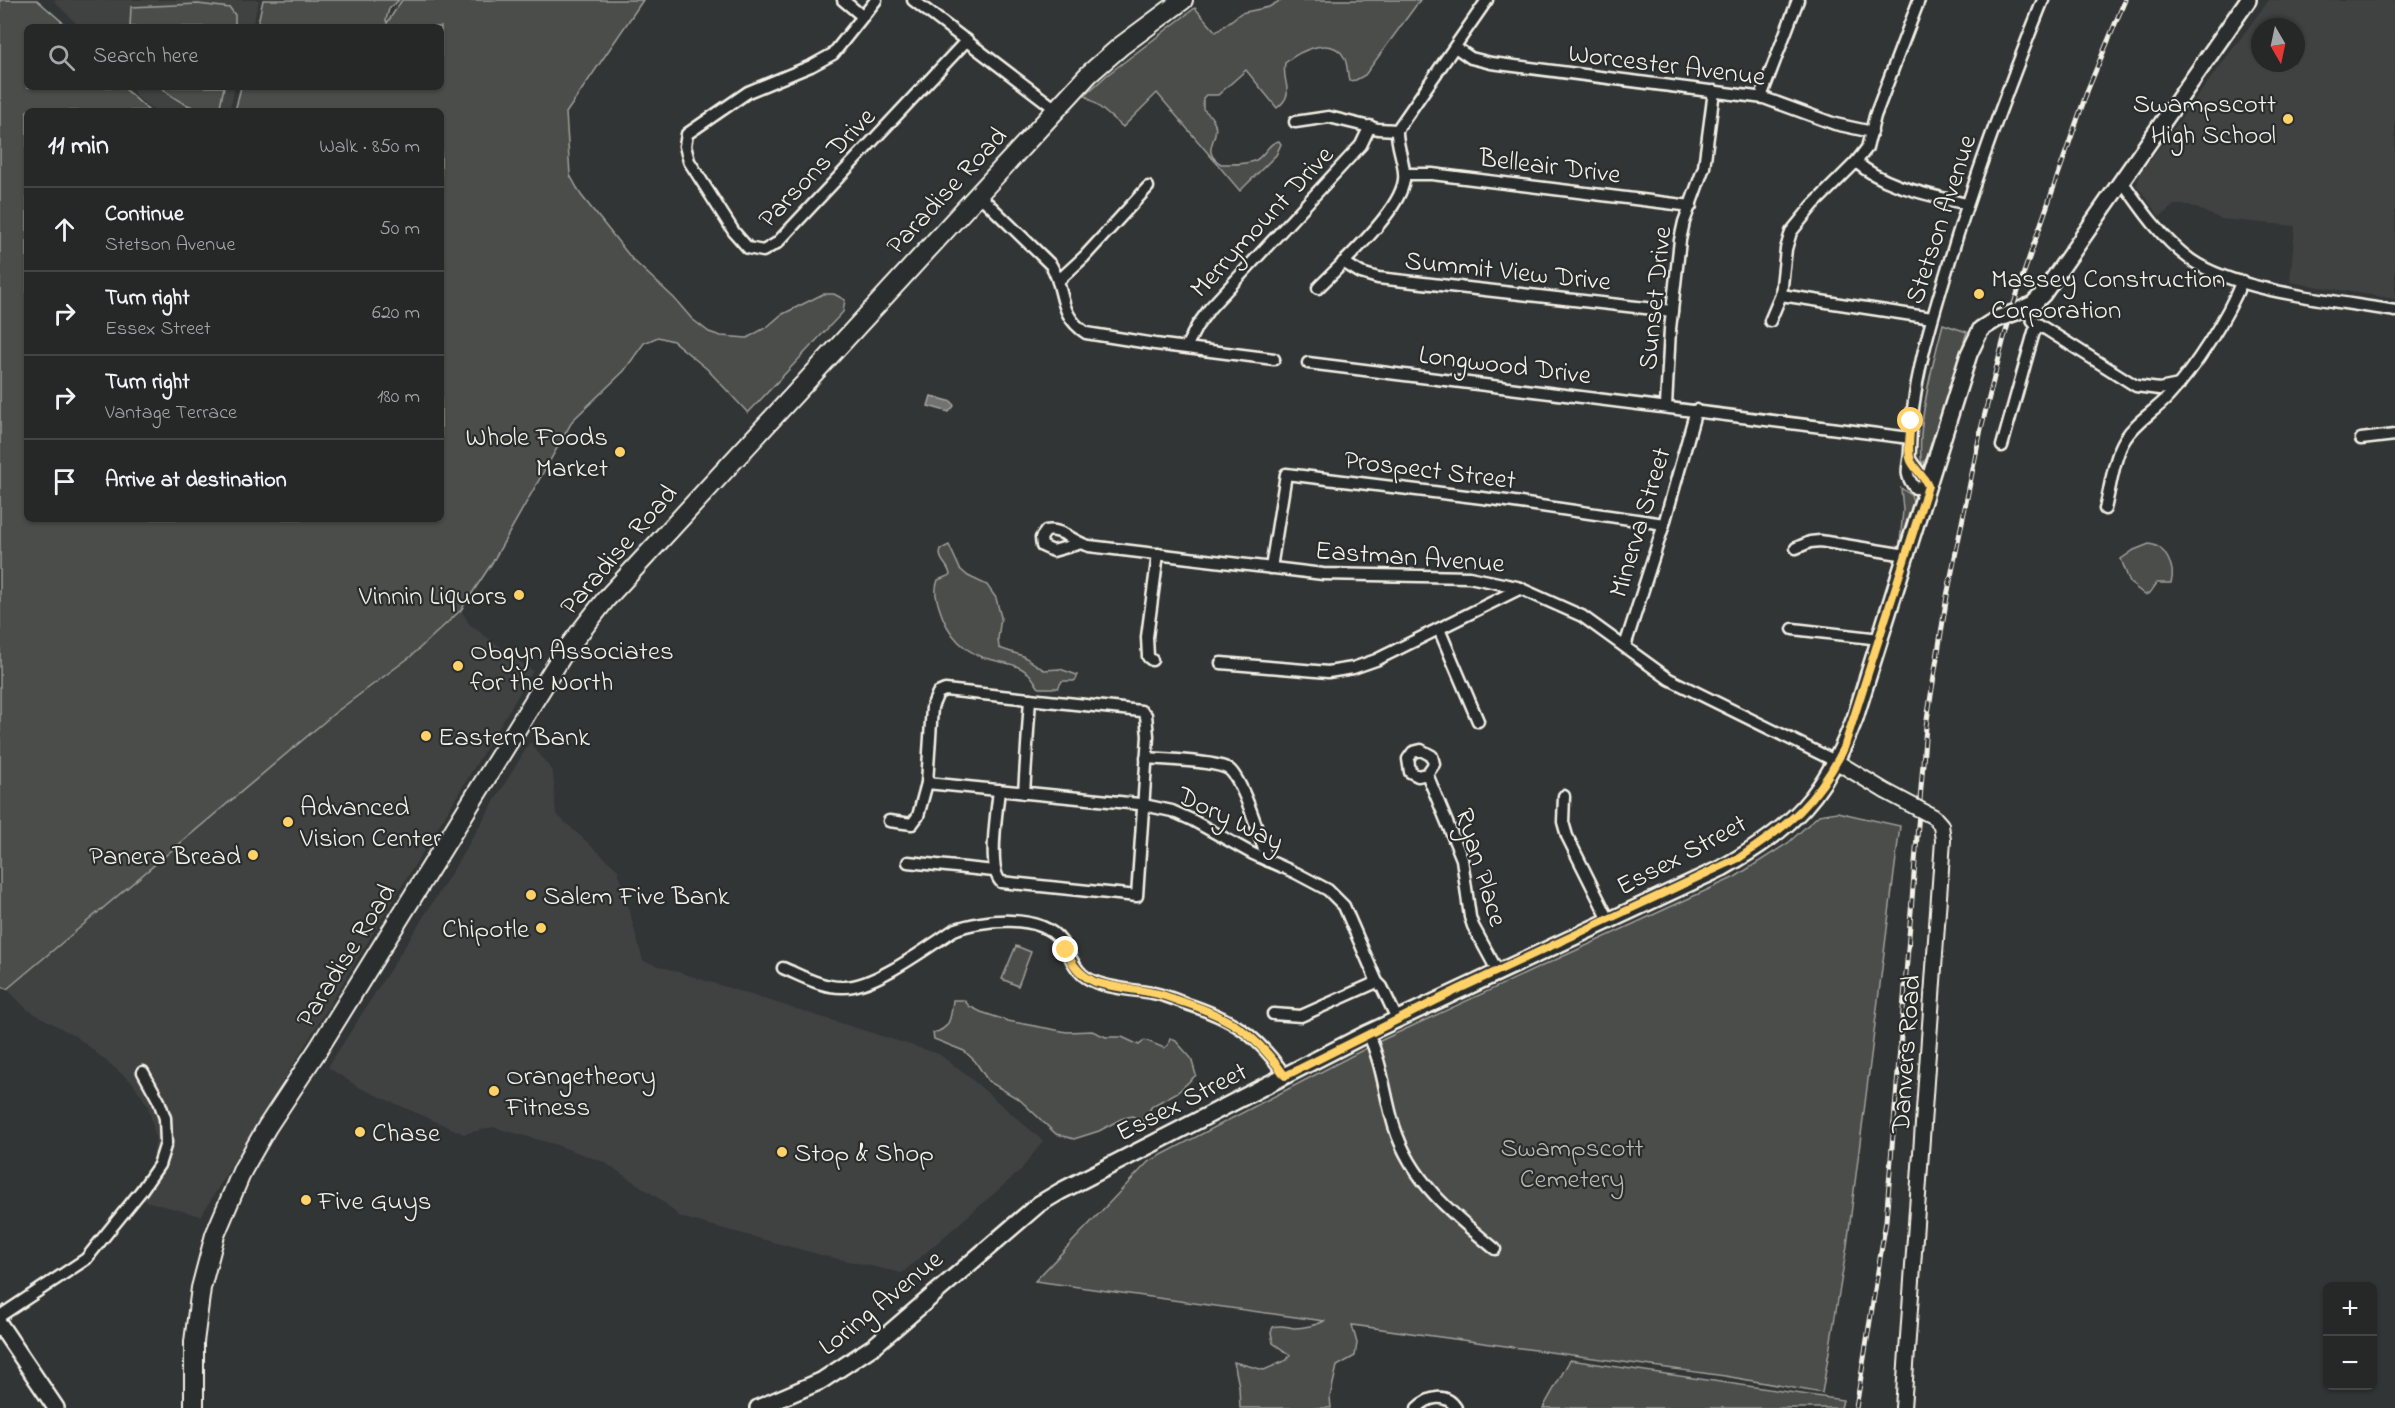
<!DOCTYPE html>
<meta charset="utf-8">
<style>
:root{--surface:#262828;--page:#323434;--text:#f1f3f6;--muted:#a4a6a8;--line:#424445}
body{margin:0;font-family:"Indie Flower",sans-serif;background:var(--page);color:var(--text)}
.controls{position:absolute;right:18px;bottom:18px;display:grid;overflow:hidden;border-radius:9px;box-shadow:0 2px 4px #0004}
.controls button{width:54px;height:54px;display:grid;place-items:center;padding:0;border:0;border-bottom:2px solid var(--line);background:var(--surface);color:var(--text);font:30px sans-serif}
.compass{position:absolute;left:2251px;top:18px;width:54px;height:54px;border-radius:50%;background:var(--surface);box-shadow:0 2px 4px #0004;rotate:171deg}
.stop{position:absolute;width:18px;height:18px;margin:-14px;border:4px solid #ffd166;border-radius:50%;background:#fff}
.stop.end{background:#ffd166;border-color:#fff;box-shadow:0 2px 6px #0008}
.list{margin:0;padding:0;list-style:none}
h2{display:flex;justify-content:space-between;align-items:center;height:78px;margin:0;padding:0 24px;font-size:26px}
h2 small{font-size:20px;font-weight:400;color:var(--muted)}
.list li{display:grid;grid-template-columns:39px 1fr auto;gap:18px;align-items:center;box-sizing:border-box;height:84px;padding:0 24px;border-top:2px solid var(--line)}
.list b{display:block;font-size:22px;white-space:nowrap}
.list p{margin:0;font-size:20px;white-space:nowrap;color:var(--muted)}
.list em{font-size:20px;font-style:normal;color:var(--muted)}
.icon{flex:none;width:33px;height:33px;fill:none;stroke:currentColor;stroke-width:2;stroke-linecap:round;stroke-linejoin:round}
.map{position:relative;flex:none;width:2395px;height:1408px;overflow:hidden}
.search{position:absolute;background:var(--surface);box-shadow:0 2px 4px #0004;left:24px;top:24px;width:420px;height:66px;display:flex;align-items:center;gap:15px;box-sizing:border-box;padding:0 21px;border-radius:9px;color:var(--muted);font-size:22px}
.panel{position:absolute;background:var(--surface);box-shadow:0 2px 4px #0004;left:24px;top:108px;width:420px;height:414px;border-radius:9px}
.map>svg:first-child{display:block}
.built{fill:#404242;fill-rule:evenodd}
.green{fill:#4b4d4c;stroke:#a09f9a;stroke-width:1.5}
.water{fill:#727370;stroke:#a6a5a0;stroke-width:1.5}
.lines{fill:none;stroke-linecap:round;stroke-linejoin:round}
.minor-casing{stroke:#f4f1e8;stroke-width:15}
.tertiary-casing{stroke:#f4f1e8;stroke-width:18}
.secondary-casing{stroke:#f4f1e8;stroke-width:20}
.trunk-casing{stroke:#f4f1e8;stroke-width:22}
.minor{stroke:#2a2d2e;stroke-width:10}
.tertiary{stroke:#2a2d2e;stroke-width:14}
.secondary{stroke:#2a2d2e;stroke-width:15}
.trunk{stroke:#2a2d2e;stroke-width:18}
.rail-casing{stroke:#f4f1e8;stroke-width:5}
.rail{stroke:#2a2d2e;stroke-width:3;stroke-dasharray:9;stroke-linecap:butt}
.tertiary-bridge-casing{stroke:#f4f1e8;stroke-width:18;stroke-linecap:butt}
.secondary-bridge-casing{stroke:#f4f1e8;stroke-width:20;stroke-linecap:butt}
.tertiary-bridge{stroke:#2a2d2e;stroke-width:14}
.secondary-bridge{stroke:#2a2d2e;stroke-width:15}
.route{stroke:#ffd166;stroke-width:8}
.poi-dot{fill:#ffd166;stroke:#2a2d2e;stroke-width:2}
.labels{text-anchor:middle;stroke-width:4.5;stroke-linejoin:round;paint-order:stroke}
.street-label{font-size:27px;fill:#f4f1e8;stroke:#2a2d2e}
.poi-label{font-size:27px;fill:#f4f1e8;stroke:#2a2d2e;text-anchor:start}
.park-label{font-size:27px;fill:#b9b8b1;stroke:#2a2d2e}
</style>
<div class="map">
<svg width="2395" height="1408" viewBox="0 0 2395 1408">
<rect width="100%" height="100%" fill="#323535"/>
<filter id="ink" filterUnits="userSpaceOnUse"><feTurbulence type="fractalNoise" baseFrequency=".0167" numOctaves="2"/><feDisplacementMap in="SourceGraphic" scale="12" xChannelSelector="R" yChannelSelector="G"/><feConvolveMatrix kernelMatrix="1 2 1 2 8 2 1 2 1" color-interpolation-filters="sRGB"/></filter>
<g filter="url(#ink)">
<g class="built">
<path d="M53 0H259L252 27H80Z"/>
<path d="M2269 0H2395V299L2290 282 2295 226 2221 219 2189 205H2174L2160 217 2137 186 2139 175ZM2260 27H2296V63H2260Z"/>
<path d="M130 87H235L229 111H155L138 98Z"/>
<path d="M461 610 470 625 533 671 201 1216 127 1196 152 1163 156 1139 148 1106 133 1083 77 1037 28 1010 7 989 336 712 410 657Z"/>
<path d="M530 742 553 772 556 814 618 870 643 961 939 1054 969 1077 1043 1141 1020 1171 902 1273 821 1255 680 1217 661 1200 604 1162 554 1144 493 1127 464 1134 358 1087 328 1067 447 880Z"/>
</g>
<g class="green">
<path d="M0 0H37L68 27H27V87H123L149 111H27V519H441V111H235L241 87H441V27H257L263 0H399L389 9 386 20 387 23 402 0H643L566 113 570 175 581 195 632 259 674 298 692 319 709 332 721 336 747 338 767 327 781 315 823 294H834L845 300 843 312 748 413 707 369 673 341 658 337 644 343 624 371 573 420 492 563 461 610 410 657 336 712 7 989 0 986Z"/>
<path d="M1281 0H1420L1365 75 1356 80 1349 81C1347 73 1348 64 1344 57 1332 35 1299 51 1285 63 1281 84 1297 92 1277 108L1246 70 1218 95H1206L1203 98V109C1235 134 1193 146 1221 164 1232 164 1247 165 1256 160 1266 154 1268 143 1279 141L1281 144 1276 155 1240 191 1157 93 1123 127 1085 95 1107 75 1195 8 1216 32 1241 13 1269 7Z"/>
<path d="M198 4 230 8 235 15V27H130L131 7Z"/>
<path d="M161 87H224L219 111C195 111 178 103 161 87Z"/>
<path d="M1943 324 1967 332 1927 458 1922 464C1915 431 1934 358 1943 324Z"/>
<path d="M1901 488 1911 495 1913 502 1900 543 1903 510Z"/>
<path d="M2149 544C2165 545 2176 568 2171 583H2157L2150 593 2145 595 2130 583 2121 559 2134 550Z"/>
<path d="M949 545 960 569 968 576 987 585 996 598 1001 617 998 639 999 648 1023 656 1044 670 1060 669 1077 675V678L1074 681H1062L1058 688H1039C1035 683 1033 677 1028 673 1018 664 1005 663 993 660 965 655 947 634 939 607 936 597 934 590 938 580L950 575C949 564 937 561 941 549Z"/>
<path d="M1837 812 1900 826 1847 1246 1822 1393 1725 1376 1352 1325 1357 1343 1355 1356 1337 1366 1330 1397 1331 1408H1240L1239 1386 1234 1362 1264 1370 1287 1360 1290 1355 1273 1343 1271 1332 1273 1327C1282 1324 1286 1327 1294 1328 1303 1328 1317 1325 1324 1321L1035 1281 1148 1162 1382 1040 1735 877 1788 843 1819 815Z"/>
<path d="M1016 946 1031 952 1018 986 1002 979Z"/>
<path d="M953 1000H964L969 1006 981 1012 1008 1021 1067 1032 1092 1031 1106 1037H1122L1139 1045 1145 1040 1164 1048 1168 1045 1170 1039H1174L1191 1058 1196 1075 1178 1092 1152 1106 1149 1111 1151 1120 1148 1123 1132 1116 1121 1119 1099 1131 1074 1139 1056 1134 1020 1100 988 1081 975 1061 964 1051 934 1039 933 1033C951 1029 951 1016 953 1000Z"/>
<path d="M1570 1360 1843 1400 1841 1408H1543Z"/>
</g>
<path class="water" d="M931 396 952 402 954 406 949 412 928 406Z"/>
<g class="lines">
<g class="minor-casing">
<g id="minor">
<path d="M843 0 862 16"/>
<path d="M876 0 833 54 811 66 748 92 687 134 685 146 689 161 734 232 748 248 763 251 777 243 967 40"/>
<path d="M913 0 1057 110"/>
<path d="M1919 0 1875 116 1867 148 1856 162C1886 188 1929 194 1966 204"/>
<path d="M1455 47 1471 58 1491 63 1764 98 1835 124 1872 132"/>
<path d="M1761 97 1798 0"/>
<path d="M1295 122 1329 117 1378 129 1397 130"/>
<path d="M1405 174H1432L1691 206"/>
<path d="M2122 181C2142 210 2162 239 2191 260 2237 292 2339 301 2395 311"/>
<path d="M979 195 1051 265C1066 290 1057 314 1086 333L1155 344 1274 359"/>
<path d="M1343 262 1361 273 1378 278 1672 311"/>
<path d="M1058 281 1084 257 1148 187"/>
<path d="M1318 288C1341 264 1400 212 1404 180 1406 163 1396 147 1397 130L1487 0"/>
<path d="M1781 295 1932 318"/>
<path d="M2026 308 2033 321 2136 386 2159 389 2179 385"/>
<path d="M1770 321 1781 295 1786 249 1791 232 1813 205 1856 162"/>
<path d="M1186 347 1197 326 1210 308 1361 145 1370 126"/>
<path d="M1308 363 1910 438"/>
<path d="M1666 406 1670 329 1680 240 1684 222 1704 167 1714 91"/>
<path d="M2361 439 2395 435"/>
<path d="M2002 446 2034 332 2039 325"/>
<path d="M1910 459C1916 469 1923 475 1928 486L1915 488C1902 471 1910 468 1910 450 1911 385 1930 325 1949 263 1976 173 2008 87 2043 0"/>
<path d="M2105 509C2110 489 2114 456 2125 439 2136 421 2154 412 2168 397 2195 368 2227 318 2242 281"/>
<path d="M1078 544 1053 551 1042 546 1041 538 1046 531C1063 528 1072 542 1089 546L1323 574 1469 577 1517 587 1582 616 1669 679 1837 762"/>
<path d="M1796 548 1810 542 1820 541 1906 555"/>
<path d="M1271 568 1286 474 1507 501 1664 524"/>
<path d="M1439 629 1478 721"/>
<path d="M1793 629 1880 639"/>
<path d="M1625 646 1664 524 1696 410"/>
<path d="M1152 660 1148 657 1147 637 1158 554"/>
<path d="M1221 663 1328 672 1353 668 1376 660 1521 588"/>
<path d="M1146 758C1162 759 1220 761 1230 770 1244 783 1261 841 1268 861"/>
<path d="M1427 774 1418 776 1410 772 1408 759 1413 752 1421 750 1432 756 1434 764 1427 774 1462 859 1470 917 1473 926 1498 972"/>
<path d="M927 783 1139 804 1172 811 1192 820 1253 854 1296 873 1328 890 1344 906 1377 982 1382 987 1397 1019"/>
<path d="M1024 793 1030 699"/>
<path d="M1564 796 1563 822 1567 836 1609 920"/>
<path d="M889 821 912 824 918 816 927 783 932 707 938 693 945 690 1141 711 1146 715 1148 736 1137 896 1001 882C987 869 997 811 999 790"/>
<path d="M908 862 994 871"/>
<path d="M783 968C802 976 822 988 844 987 875 987 928 947 954 930 982 919 1041 913 1061 941 1072 957 1074 974 1095 982 1113 989 1134 990 1153 993 1164 995 1174 999 1184 1003 1233 1019 1255 1033 1285 1075"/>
<path d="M1273 1014 1301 1016 1377 982"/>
<path d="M1368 1033C1383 1066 1384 1093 1394 1126 1411 1181 1452 1214 1495 1249"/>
<path d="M0 1316 86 1259 141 1191 159 1165 166 1143 165 1118 159 1101 143 1072"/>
<path d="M1417 1408C1428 1397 1446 1392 1456 1408"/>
</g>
</g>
<g class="tertiary-casing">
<g id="tertiary">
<path d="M1837 762 1885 791"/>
<path d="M1903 1408 1943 840 1941 825 1934 817"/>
</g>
</g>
<g class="secondary-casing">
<g id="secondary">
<path d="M2016 312 2033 304 2043 294 2248 0"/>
<path d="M0 1325 56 1408"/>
<path d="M758 1408 821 1381 874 1346 1039 1204 1061 1191 1368 1033 1722 868C1794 827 1825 796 1855 718L1969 354 1981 329 1997 319"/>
</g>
</g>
<g class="trunk-casing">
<path id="trunk" d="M194 1408V1342L201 1288 215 1235 243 1169 267 1127 319 1048 563 654 606 599 644 558 1089 74 1121 46 1183 0"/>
</g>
<use href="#minor" class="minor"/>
<use href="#tertiary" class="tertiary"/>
<use href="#secondary" class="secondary"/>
<use href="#trunk" class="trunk"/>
<g class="rail-casing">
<path id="rail" d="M1856 1408 1886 1221 1926 726 1947 596 1981 429 2004 338 2021 281 2088 89 2125 0"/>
</g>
<use href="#rail" class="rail"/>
<g class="tertiary-bridge-casing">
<path id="tertiary-bridge" d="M1885 791 1934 817"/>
</g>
<g class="secondary-bridge-casing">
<path id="secondary-bridge" d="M1997 319 2016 312"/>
</g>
<use href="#tertiary-bridge" class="tertiary-bridge"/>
<use href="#secondary-bridge" class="secondary-bridge"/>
</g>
</g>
<g class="lines" filter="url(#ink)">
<path class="route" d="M1066 950C1072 965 1080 975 1095 982 1114 988 1135 989 1154 993 1165 995 1175 1000 1186 1003 1232 1018 1257 1036 1285 1076L1459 989 1739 858C1789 825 1817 802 1844 748L1928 486C1924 476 1916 471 1911 461 1907 451 1910 433 1911 421"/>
</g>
<g class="poi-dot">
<circle cx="2288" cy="119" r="6"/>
<circle cx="1979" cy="294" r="6"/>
<circle cx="620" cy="452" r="6"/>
<circle cx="519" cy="595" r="6"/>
<circle cx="458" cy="666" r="6"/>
<circle cx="426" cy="736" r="6"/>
<circle cx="288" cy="822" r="6"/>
<circle cx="253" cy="855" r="6"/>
<circle cx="531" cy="895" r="6"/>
<circle cx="541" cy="928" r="6"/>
<circle cx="494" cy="1091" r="6"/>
<circle cx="360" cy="1132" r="6"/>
<circle cx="782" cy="1152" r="6"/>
<circle cx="306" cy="1200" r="6"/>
</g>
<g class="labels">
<g class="street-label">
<text transform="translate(1667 64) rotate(7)" y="9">Worcester Avenue</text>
<text transform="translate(1550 165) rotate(7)" y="9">Belleair Drive</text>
<text transform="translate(816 167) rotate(-46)" y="9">Parsons Drive</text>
<text transform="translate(946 190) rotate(-47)" y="9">Paradise Road</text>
<text transform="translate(1940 219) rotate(-72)" y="9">Stetson Avenue</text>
<text transform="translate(1261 221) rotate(-47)" y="9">Merrymount Drive</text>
<text transform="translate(1508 270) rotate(6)" y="9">Summit View Drive</text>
<text transform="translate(1654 298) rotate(-84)" y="9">Sunset Drive</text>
<text transform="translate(1505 364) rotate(7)" y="9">Longwood Drive</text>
<text transform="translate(1430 469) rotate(7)" y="9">Prospect Street</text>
<text transform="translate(1639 522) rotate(-73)" y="9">Minerva Street</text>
<text transform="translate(618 549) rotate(-49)" y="9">Paradise Road</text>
<text transform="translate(1410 556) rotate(4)" y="9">Eastman Avenue</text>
<text transform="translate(1231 818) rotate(26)" y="9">Dory Way</text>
<text transform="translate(1681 854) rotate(-28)" y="9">Essex Street</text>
<text transform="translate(1482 867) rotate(73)" y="9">Ryan Place</text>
<text transform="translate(345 955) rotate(-58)" y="9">Paradise Road</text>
<text transform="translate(1905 1054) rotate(-86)" y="9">Danvers Road</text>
<text transform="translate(1181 1101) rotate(-27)" y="9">Essex Street</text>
<text transform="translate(880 1302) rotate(-39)" y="9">Loring Avenue</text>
</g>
<g class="poi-label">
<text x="2276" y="112" text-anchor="end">Swampscott<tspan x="2276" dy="31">High School</tspan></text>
<text x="1991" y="287">Massey Construction<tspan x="1991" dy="31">Corporation</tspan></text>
<text x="608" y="445" text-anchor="end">Whole Foods<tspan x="608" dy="31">Market</tspan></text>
<text x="507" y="604" text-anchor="end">Vinnin Liquors</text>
<text x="470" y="659">Obgyn Associates<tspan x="470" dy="31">for the North</tspan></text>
<text x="438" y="745">Eastern Bank</text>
<text x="300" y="815">Advanced<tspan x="300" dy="31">Vision Center</tspan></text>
<text x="241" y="864" text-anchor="end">Panera Bread</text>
<text x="543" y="904">Salem Five Bank</text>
<text x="529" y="937" text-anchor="end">Chipotle</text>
<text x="506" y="1084">Orangetheory<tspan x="506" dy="31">Fitness</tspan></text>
<text x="372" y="1141">Chase</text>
<text x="794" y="1161">Stop &amp; Shop</text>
<text x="318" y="1209">Five Guys</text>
</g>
<g class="park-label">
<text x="1572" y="1156">Swampscott<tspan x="1572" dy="31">Cemetery</tspan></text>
</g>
</g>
</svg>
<div class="controls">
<button>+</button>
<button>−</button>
</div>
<svg class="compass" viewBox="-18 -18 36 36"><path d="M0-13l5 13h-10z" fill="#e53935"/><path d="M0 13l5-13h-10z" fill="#a4a6a8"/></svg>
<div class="stop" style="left:1911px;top:421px"></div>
<div class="stop end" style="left:1066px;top:950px"></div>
<div class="search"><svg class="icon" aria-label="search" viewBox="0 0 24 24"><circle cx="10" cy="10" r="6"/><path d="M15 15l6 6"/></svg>Search here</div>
<section class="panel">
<h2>11 min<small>Walk · 850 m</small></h2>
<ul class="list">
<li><svg class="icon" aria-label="ahead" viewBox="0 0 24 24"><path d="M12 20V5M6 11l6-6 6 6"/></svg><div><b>Continue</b><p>Stetson Avenue</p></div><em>50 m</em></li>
<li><svg class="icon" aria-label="right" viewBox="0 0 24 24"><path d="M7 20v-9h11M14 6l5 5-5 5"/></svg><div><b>Turn right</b><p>Essex Street</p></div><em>620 m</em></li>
<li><svg class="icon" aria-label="right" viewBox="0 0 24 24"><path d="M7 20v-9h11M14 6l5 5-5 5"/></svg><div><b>Turn right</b><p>Vantage Terrace</p></div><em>180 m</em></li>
<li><svg class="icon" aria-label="arrive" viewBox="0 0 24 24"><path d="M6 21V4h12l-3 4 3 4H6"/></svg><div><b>Arrive at destination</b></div></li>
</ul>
</section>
</div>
